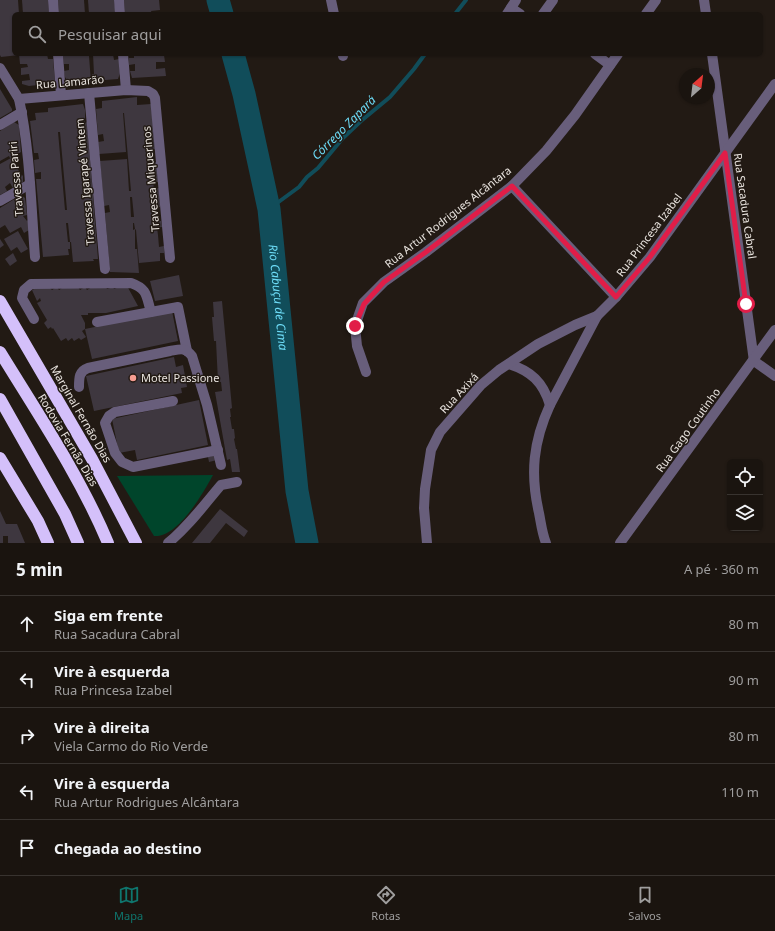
<!DOCTYPE html>
<html lang="pt">
<meta charset="utf-8">
<style>
:root{--surface:#1a140f;--page:#231d18;--text:#f1f3f6;--muted:#9f9e9e;--line:#38332f;--accent:#0f766e}
body{margin:0;font-family:"Noto Sans",sans-serif;background:var(--page);color:var(--text)}
.controls{position:absolute;right:12px;bottom:12px;display:grid;overflow:hidden;border-radius:6px;box-shadow:0 1px 3px #0004}
.controls button{width:36px;height:36px;display:grid;place-items:center;padding:0;border:0;border-bottom:1px solid var(--line);background:var(--surface);color:var(--text);font:20px sans-serif}
.compass{position:absolute;left:679px;top:68px;width:36px;height:36px;border-radius:50%;background:var(--surface);box-shadow:0 1px 3px #0004;rotate:28deg}
.stop{position:absolute;width:12px;height:12px;margin:-9px;border:3px solid #e11d48;border-radius:50%;background:#fff}
.stop.end{background:#e11d48;border-color:#fff;box-shadow:0 1px 4px #0008}
.list{margin:0;padding:0;list-style:none}
h2{display:flex;justify-content:space-between;align-items:center;height:52px;margin:0;padding:0 16px;font-size:17px}
h2 small{font-size:13px;font-weight:400;color:var(--muted)}
.list li{display:grid;grid-template-columns:26px 1fr auto;gap:12px;align-items:center;box-sizing:border-box;height:56px;padding:0 16px;border-top:1px solid var(--line)}
.list b{display:block;font-size:15px;white-space:nowrap}
.list p{margin:0;font-size:13px;white-space:nowrap;color:var(--muted)}
.list em{font-size:13px;font-style:normal;color:var(--muted)}
.icon{flex:none;width:22px;height:22px;fill:none;stroke:currentColor;stroke-width:2;stroke-linecap:round;stroke-linejoin:round}
.map{position:relative;flex:none;width:775px;height:543px;overflow:hidden}
.search{position:absolute;background:var(--surface);box-shadow:0 1px 3px #0004;left:12px;right:12px;top:12px;height:44px;display:flex;align-items:center;gap:10px;box-sizing:border-box;padding:0 14px;border-radius:6px;color:var(--muted);font-size:15px}
.sheet{height:332px;background:var(--surface)}
nav{display:flex;justify-content:space-around;align-items:center;box-sizing:border-box;height:56px;border-top:1px solid var(--line);background:var(--surface);font-size:11px;color:var(--muted)}
nav a{display:grid;justify-items:center;gap:2px}
nav .on{color:var(--accent)}
.map>svg:first-child{display:block}
.green{fill:#00452b}
.lines{fill:none;stroke-linecap:round;stroke-linejoin:round}
.stream{stroke:#114d5a;stroke-width:4}
.river{stroke:#114d5a;stroke-width:23}
.building{fill:#3e373f;fill-rule:evenodd}
.minor{stroke:#685e7b;stroke-width:10}
.highway{stroke:#d4c0fa;stroke-width:12}
.route{stroke:#e11d48;stroke-width:5}
.poi-dot{fill:#f59c91;stroke:#221a14;stroke-width:1.5}
.labels{text-anchor:middle;stroke-width:3;stroke-linejoin:round;paint-order:stroke}
.street-label{font-size:11px;fill:#e9e4df;stroke:#221a14}
.poi-label{font-size:11px;fill:#e9e4df;stroke:#221a14;text-anchor:start}
.water-label{font-size:12px;font-style:italic;fill:#6cdaf5;stroke:#221a14}
</style>
<div class="map">
<svg width="775" height="543" viewBox="0 0 775 543">
<rect width="100%" height="100%" fill="#221a14"/>
<path class="green" d="M213 475C203 493 178 538 154 536L117 476Z"/>
<g class="lines">
<g class="stream">
<path d="M455 14 466 0"/>
<path d="M269 209 299 187 307 177 318 168 343 138 361 121 390 97 414 69 425 54"/>
</g>
<g class="river">
<path d="M218 0 222 14"/>
<path id="s1" d="M233 54 244 94 269 209 297 491 307 543"/>
</g>
</g>
<g class="building">
<path d="M0 0H18L19 14H14V54H19V55L1 57 0 55Z"/>
<path d="M22 0H48L49 13 23 14Z"/>
<path d="M58 0H84L85 14H59Z"/>
<path d="M88 0H114L116 14H89Z"/>
<path d="M124 0H159L160 10 151 11 152 14H125Z"/>
<path d="M19 54H47L48 59H53L55 83 29 86 22 84V81L30 80 29 74 21 75V68L28 67 27 64H20Z"/>
<path d="M63 54H90L91 56H89L91 82 71 83V82H68L65 77 64 71 69 70V64H64Z"/>
<path d="M93 54H113L114 60 119 59 120 73 118 79 93 81 92 74H94Z"/>
<path d="M134 54H155V56L164 55 165 62H156V69L165 68 166 76 132 78 130 71H135V64L129 65V58H134Z"/>
<path d="M0 89 12 109V111L0 118Z"/>
<path d="M137 97V105L151 104 156 149 150 150 151 163 157 162 158 182H153L154 189 159 188 160 207 155 208 156 221H161L162 227 157 228 158 235 159 247 164 246V253H160V261L139 263 136 230 135 229 134 223H133V230L135 229V249H137L139 273 110 272 105 213 110 212 109 205 104 206 100 161 127 159 129 191H131L124 113H123L126 152 99 154 98 142 104 141 103 134 98 135 96 109 102 108V101ZM130 197H132L134 217H131Z"/>
<path d="M83 104 85 110V123L87 122 98 259H93L94 261 73 262 71 242H70V249H68L69 255 43 257 36 179H41V172L35 173 34 160 39 159 38 153H34L30 121 36 120 35 113 48 112V108ZM58 132H60L67 210H65ZM66 223H68L70 242H68Z"/>
<path d="M14 122 19 125 21 152 10 158 9 156 0 161V131Z"/>
<path d="M11 158 22 176 23 175V182L13 188 10 183 5 187 7 191 0 195V164Z"/>
<path d="M21 195 25 198 27 215 23 216 27 221 28 220 29 230 24 233 21 227 10 233 5 225 0 228V208Z"/>
<path d="M18 231 28 249 21 253 17 247 11 251 4 239Z"/>
<path d="M0 239 4 245 0 248Z"/>
<path d="M13 253 17 261 10 266 5 259Z"/>
<path d="M179 275 183 296 155 301 150 281Z"/>
<path d="M126 284 138 306 106 313H88V315H81L85 323V329L82 331 86 337 81 340 79 338 74 341 72 338 68 341 66 338 61 341 53 328 52 329 51 327 48 329 44 323 47 320 37 303 41 301 40 298 37 301 32 290 36 288H50L52 290 57 287 59 290 64 287H78L80 290 85 287 87 290 92 287H106L107 289 113 287 114 289Z"/>
<path d="M222 301 232 408 230 409 231 417H230L232 429H234L235 438 234 439 236 449H237L240 472H232L230 459 227 460 215 392 222 391 221 382H218L216 341H214L212 317H214L213 302Z"/>
<path d="M172 311 178 341 92 359 85 329Z"/>
<path d="M174 357 176 367 183 365 187 387 181 388 182 393 94 411 86 376Z"/>
<path d="M199 400 208 445 137 460 135 450 119 453 112 419Z"/>
<path d="M216 455 217 460 209 462 208 457Z"/>
<path d="M220 509 248 531 244 537 226 523 210 543H192Z"/>
<path d="M0 511 6 524H17L25 543H8V536H3V543H0Z"/>
</g>
<g class="lines">
<g class="minor">
<path d="M53 0 54 14"/>
<path d="M119 0 120 14"/>
<path d="M331 0 334 14"/>
<path d="M704 0 706 14"/>
<path d="M511 8 520 14"/>
<path d="M507 14 516 0"/>
<path d="M543 14 553 0"/>
<path d="M646 14 656 0"/>
<path d="M58 54 61 95"/>
<path d="M123 54 126 90"/>
<path d="M343 54V56"/>
<path d="M595 54 610 65"/>
<path d="M712 54 754 361 775 376"/>
<path d="M0 68 19 99 126 90 148 91 153 94 155 98 170 258"/>
<path d="M89 93 105 269"/>
<path d="M19 99C30 150 31 205 35 257"/>
<path d="M0 125 22 112"/>
<path d="M512 186 616 297"/>
<path d="M0 201 30 184"/>
<path d="M34 319 22 298 24 290 31 284 131 283C148 289 146 296 151 312"/>
<path d="M97 322 178 307 187 351"/>
<path d="M509 364C531 371 543 382 550 405"/>
<path d="M366 372 357 346 355 326 363 303 384 282 426 252 512 186 546 151 575 115 618 54"/>
<path d="M79 387C79 378 79 371 88 368L170 351C181 349 185 347 192 356L207 405 221 465"/>
<path d="M173 401 115 412 109 416 105 423 115 453 122 462 133 467 218 450"/>
<path d="M168 543C188 527 204 505 221 485L237 482"/>
<path d="M427 543 424 508 425 489 431 450 440 432 481 385 499 370 538 344 575 325 597 316"/>
<path d="M546 543C542 533 541 523 539 513 530 474 533 442 550 405L597 316 616 297 650 257 775 84"/>
<path d="M620 543 775 330"/>
</g>
<g class="highway">
<path d="M0 301 92 459 136 543"/>
<path d="M0 352C38 414 80 476 108 543"/>
<path d="M0 399 65 514 78 543"/>
<path d="M0 458 38 521 48 543"/>
</g>
</g>
<g class="lines">
<path class="route" d="M355 326 364 304 384 282 426 252 512 186 616 297 650 257 725 153 746 304"/>
</g>
<circle class="poi-dot" cx="133" cy="378" r="4"/>
<g class="labels">
<g class="street-label">
<text transform="translate(70 82) rotate(-5)" y="4">Rua Lamarão</text>
<text transform="translate(16 179) rotate(-95)" y="4">Travessa Pariri</text>
<text transform="translate(151 179) rotate(-95)" y="4">Travessa Miquerinos</text>
<text transform="translate(85 182) rotate(-95)" y="4">Travessa Igarapé Vintem</text>
<text transform="translate(745 206) rotate(82)" y="4">Rua Sacadura Cabral</text>
<text transform="translate(448 217) rotate(-38)" y="4">Rua Artur Rodrigues Alcântara</text>
<text transform="translate(649 235) rotate(-53)" y="4">Rua Princesa Izabel</text>
<text transform="translate(459 393) rotate(-47)" y="4">Rua Axixá</text>
<text transform="translate(81 414) rotate(60)" y="4">Marginal Fernão Dias</text>
<text transform="translate(688 430) rotate(-54)" y="4">Rua Gago Coutinho</text>
<text transform="translate(68 440) rotate(59)" y="4">Rodovia Fernão Dias</text>
</g>
<g class="poi-label">
<text x="141" y="382">Motel Passione</text>
</g>
<g class="water-label">
<text transform="translate(344 128) rotate(-45)" y="4">Córrego Zapará</text>
<text dy="4" stroke="none"><textPath href="#s1" startOffset="248">Rio Cabuçu de Cima</textPath></text>
</g>
</g>
</svg>
<div class="controls">
<button><svg class="icon" aria-label="locate" viewBox="0 0 24 24"><circle cx="12" cy="12" r="6"/><path d="M12 2v4M12 18v4M2 12h4M18 12h4"/></svg></button>
<button><svg class="icon" aria-label="layers" viewBox="0 0 24 24"><path d="M12 4l9 5-9 5-9-5zM3 14l9 5 9-5"/></svg></button>
</div>
<svg class="compass" viewBox="-18 -18 36 36"><path d="M0-13l5 13h-10z" fill="#e53935"/><path d="M0 13l5-13h-10z" fill="#9f9e9e"/></svg>
<div class="stop" style="left:746px;top:304px"></div>
<div class="stop end" style="left:355px;top:326px"></div>
<div class="search"><svg class="icon" aria-label="search" viewBox="0 0 24 24"><circle cx="10" cy="10" r="6"/><path d="M15 15l6 6"/></svg>Pesquisar aqui</div>
</div>
<section class="sheet">
<h2>5 min<small>A pé · 360 m</small></h2>
<ul class="list">
<li><svg class="icon" aria-label="ahead" viewBox="0 0 24 24"><path d="M12 20V5M6 11l6-6 6 6"/></svg><div><b>Siga em frente</b><p>Rua Sacadura Cabral</p></div><em>80 m</em></li>
<li><svg class="icon" aria-label="left" viewBox="0 0 24 24"><path d="M17 20v-9H6M10 6l-5 5 5 5"/></svg><div><b>Vire à esquerda</b><p>Rua Princesa Izabel</p></div><em>90 m</em></li>
<li><svg class="icon" aria-label="right" viewBox="0 0 24 24"><path d="M7 20v-9h11M14 6l5 5-5 5"/></svg><div><b>Vire à direita</b><p>Viela Carmo do Rio Verde</p></div><em>80 m</em></li>
<li><svg class="icon" aria-label="left" viewBox="0 0 24 24"><path d="M17 20v-9H6M10 6l-5 5 5 5"/></svg><div><b>Vire à esquerda</b><p>Rua Artur Rodrigues Alcântara</p></div><em>110 m</em></li>
<li><svg class="icon" aria-label="arrive" viewBox="0 0 24 24"><path d="M6 21V4h12l-3 4 3 4H6"/></svg><div><b>Chegada ao destino</b></div></li>
</ul>
</section>
<nav>
<a class="on"><svg class="icon" aria-label="map" viewBox="0 0 24 24"><path d="M3 6l6-2 6 2 6-2v14l-6 2-6-2-6 2zM9 4v14M15 6v14"/></svg>Mapa</a>
<a><svg class="icon" aria-label="directions" viewBox="0 0 24 24"><path d="M12 3l9 9-9 9-9-9zM9 14v-3h6M13 9l2 2-2 2"/></svg>Rotas</a>
<a><svg class="icon" aria-label="saved" viewBox="0 0 24 24"><path d="M7 4h10v16l-5-4-5 4z"/></svg>Salvos</a>
</nav>
